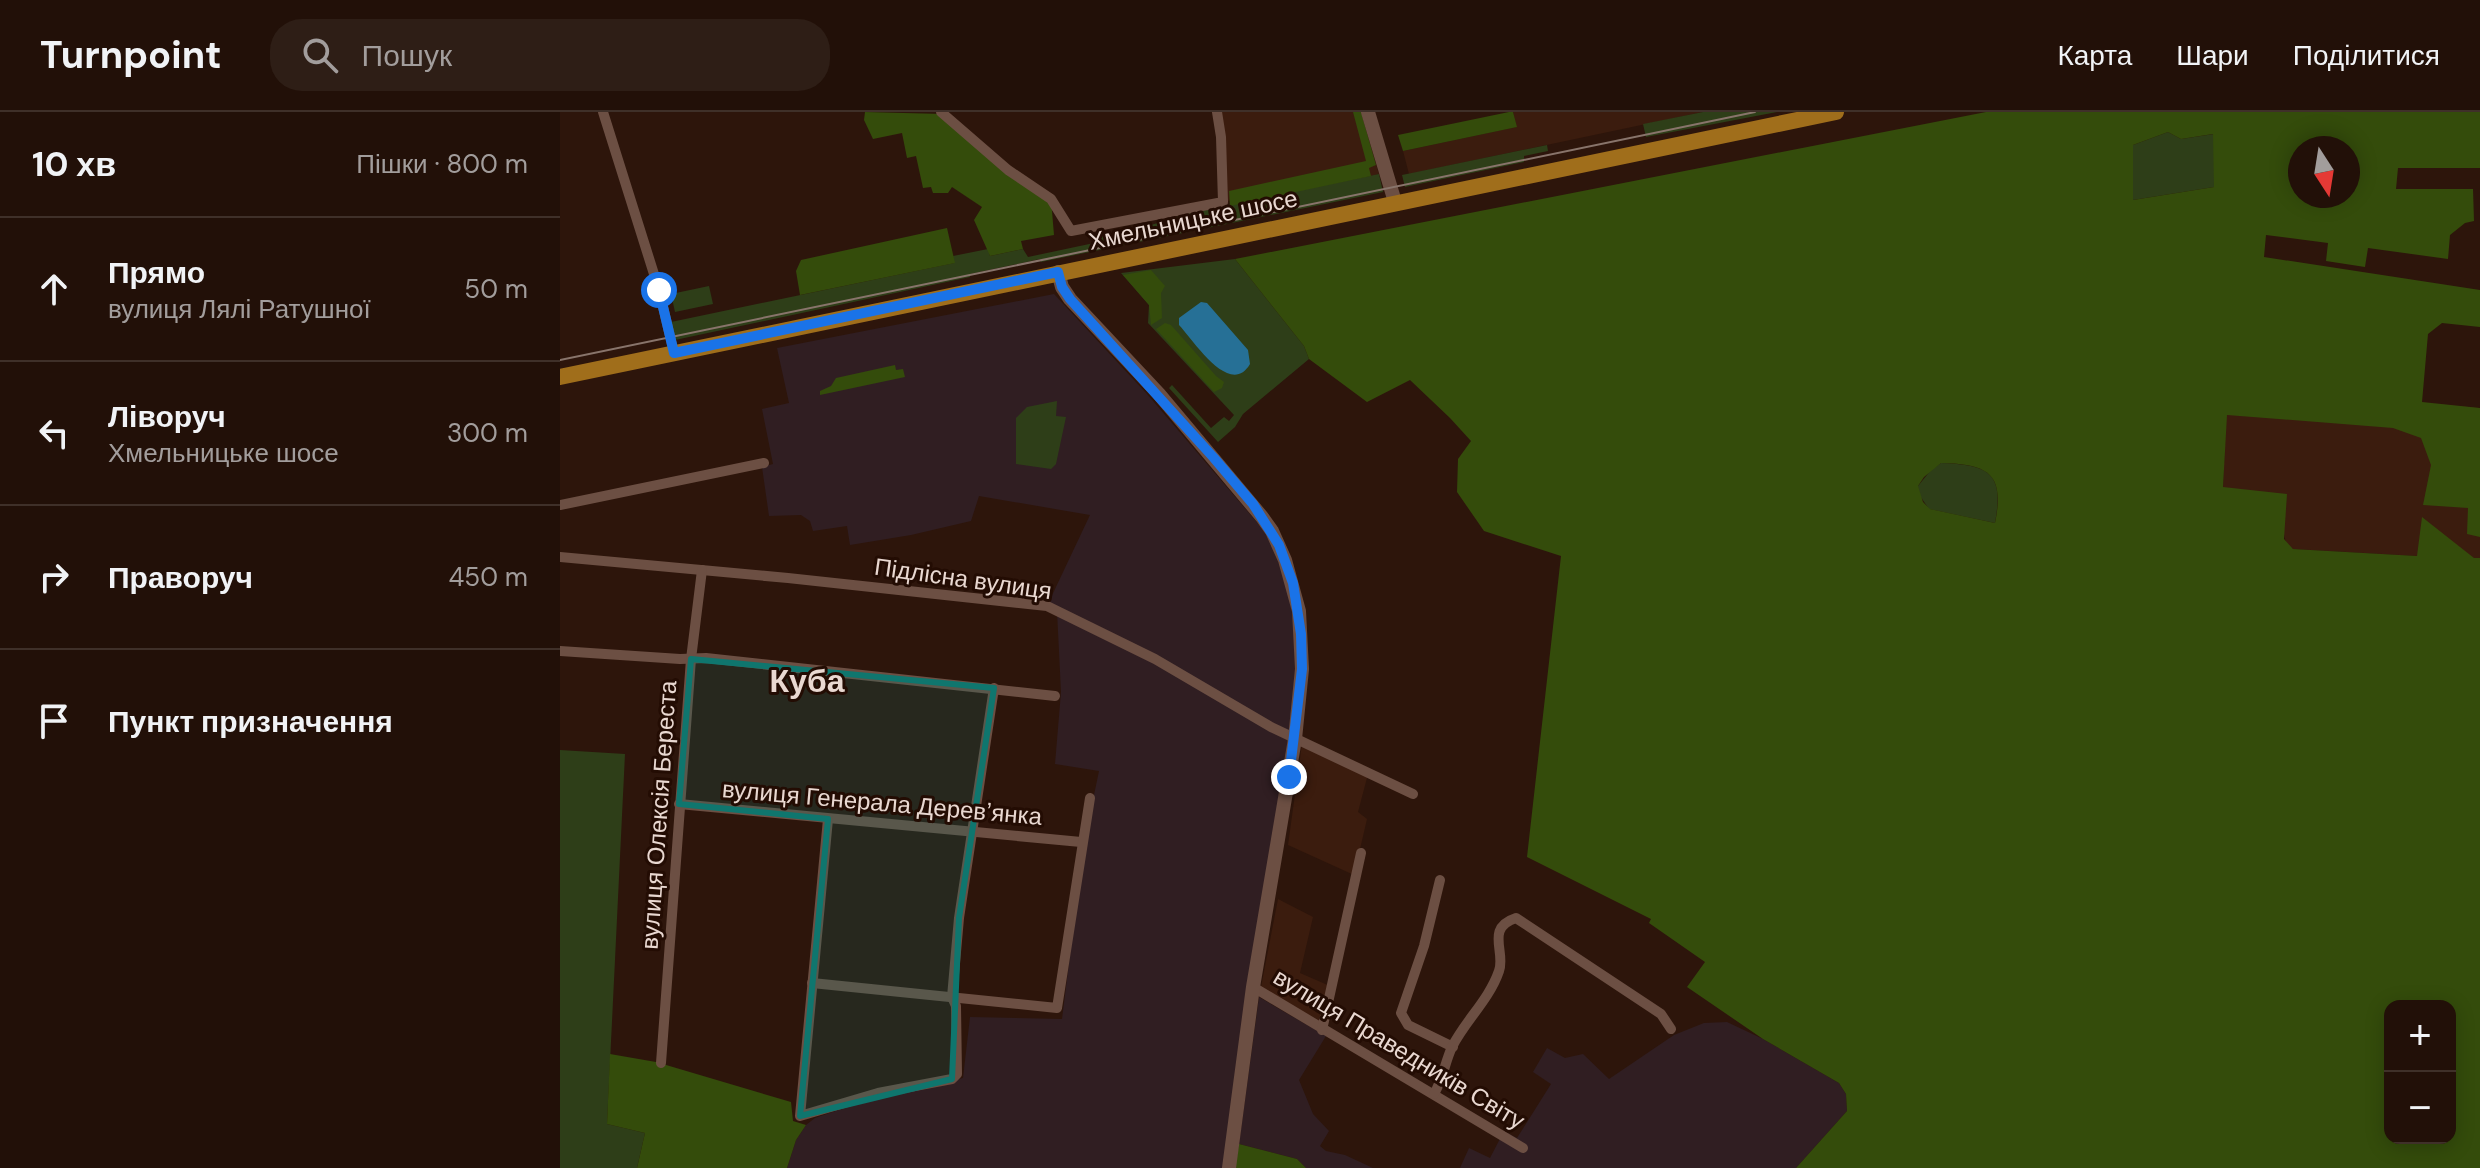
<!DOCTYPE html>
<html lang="uk">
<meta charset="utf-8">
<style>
:root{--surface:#221008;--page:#2e1e16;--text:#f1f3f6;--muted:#a29d9c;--line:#3f3029}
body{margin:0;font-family:"DM Sans",sans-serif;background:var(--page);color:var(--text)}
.controls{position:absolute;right:24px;bottom:24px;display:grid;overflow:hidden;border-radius:16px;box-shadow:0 4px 20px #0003}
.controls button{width:72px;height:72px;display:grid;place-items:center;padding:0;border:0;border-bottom:2px solid var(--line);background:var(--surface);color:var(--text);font:40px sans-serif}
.compass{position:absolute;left:1728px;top:24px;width:72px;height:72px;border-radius:50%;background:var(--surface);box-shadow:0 4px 20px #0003;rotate:168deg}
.stop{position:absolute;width:24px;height:24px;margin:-18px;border:6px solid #1a73e8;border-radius:50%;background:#fff}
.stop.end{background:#1a73e8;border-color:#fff;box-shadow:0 2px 8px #0008}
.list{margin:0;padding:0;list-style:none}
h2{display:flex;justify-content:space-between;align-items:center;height:104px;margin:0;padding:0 32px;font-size:34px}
h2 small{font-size:26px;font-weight:400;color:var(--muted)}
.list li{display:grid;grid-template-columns:52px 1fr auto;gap:24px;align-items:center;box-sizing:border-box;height:144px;padding:0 32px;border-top:2px solid var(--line)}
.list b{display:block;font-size:30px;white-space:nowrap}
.list p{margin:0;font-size:26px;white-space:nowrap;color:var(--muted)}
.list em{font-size:26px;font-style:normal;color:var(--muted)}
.icon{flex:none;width:44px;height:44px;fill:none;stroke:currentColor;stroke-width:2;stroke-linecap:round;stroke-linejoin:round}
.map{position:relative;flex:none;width:1920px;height:1056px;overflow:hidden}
header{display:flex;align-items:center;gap:48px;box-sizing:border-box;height:112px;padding:0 40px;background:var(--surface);border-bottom:2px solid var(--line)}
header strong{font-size:38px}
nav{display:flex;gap:44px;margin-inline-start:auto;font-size:28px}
.search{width:560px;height:72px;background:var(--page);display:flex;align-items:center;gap:20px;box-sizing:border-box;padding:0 28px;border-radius:32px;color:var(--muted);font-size:30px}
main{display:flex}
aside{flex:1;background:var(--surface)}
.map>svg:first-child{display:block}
.built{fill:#3b1c0e}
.industrial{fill:#301e22}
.green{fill:#2e3e18}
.forest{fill:#344c0b;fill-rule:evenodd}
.water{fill:#267096}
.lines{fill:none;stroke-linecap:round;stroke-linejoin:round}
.minor{stroke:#6c4f43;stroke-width:10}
.secondary{stroke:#6c4f43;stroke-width:14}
.primary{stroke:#a06e1b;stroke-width:16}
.tram{stroke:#88746b;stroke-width:2}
.route{stroke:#1a73e8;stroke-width:10}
.marked{fill:#0f766e;fill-opacity:0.2;stroke:#0f766e;stroke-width:6;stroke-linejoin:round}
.labels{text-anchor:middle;stroke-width:6;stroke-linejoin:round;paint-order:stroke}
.street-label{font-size:24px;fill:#e9d8d1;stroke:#230c03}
.district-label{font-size:32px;font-weight:bold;fill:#e9d8d1;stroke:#230c03}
</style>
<header>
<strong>Turnpoint</strong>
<div class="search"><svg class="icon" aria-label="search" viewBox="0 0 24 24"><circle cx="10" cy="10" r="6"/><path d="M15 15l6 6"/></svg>Пошук</div>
<nav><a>Карта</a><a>Шари</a><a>Поділитися</a></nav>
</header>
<main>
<aside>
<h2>10 хв<small>Пішки · 800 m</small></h2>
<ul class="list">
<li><svg class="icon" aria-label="ahead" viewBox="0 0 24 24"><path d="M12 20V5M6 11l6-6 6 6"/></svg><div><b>Прямо</b><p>вулиця Лялі Ратушної</p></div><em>50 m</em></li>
<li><svg class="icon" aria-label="left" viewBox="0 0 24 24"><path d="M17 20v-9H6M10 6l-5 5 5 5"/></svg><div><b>Ліворуч</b><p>Хмельницьке шосе</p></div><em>300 m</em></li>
<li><svg class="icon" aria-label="right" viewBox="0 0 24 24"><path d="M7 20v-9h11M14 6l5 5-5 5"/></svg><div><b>Праворуч</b></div><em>450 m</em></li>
<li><svg class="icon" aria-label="arrive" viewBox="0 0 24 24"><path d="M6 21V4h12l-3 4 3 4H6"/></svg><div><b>Пункт призначення</b></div></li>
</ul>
</aside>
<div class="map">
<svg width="1920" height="1056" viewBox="0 0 1920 1056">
<rect width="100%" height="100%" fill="#2d150b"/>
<g class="built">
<path d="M657 0H801L819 62 811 64 802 60 663 90Z"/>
<path d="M953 0H1143L849 62 843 39 956 15Z"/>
<path d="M1818 287 1920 296V454L1857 444 1733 437 1726 431 1724 422 1663 376 1666 303Z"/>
<path d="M742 632 808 662 798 700 807 707 794 763 728 733Z"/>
<path d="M718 787 753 805 740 861 770 874 760 909 701 875Z"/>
</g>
<g class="industrial">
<path d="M494 182 587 282 707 422 721 450 737 522 733 600 663 1056H227L236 1028 246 1013 255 1006 304 989 403 966 410 905 502 907 524 731 539 659 495 652 501 580 497 499 487 494 530 403 419 384 411 409 351 423 290 433 287 414 253 419 250 409 241 403 209 404 202 355 213 352 202 297 229 291 217 236Z"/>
<path d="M699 885 766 924 739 968 753 1002 769 1019 760 1034 766 1039 785 1043 813 1056H746L737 1047 679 1032Z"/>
<path d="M1167 910 1203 927 1279 971 1286 982 1287 999 1236 1056H900L909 1036 930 1046 944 1019 957 1026 991 972 973 960 987 936 1005 946 1023 942 1049 967 1114 923 1144 911Z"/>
</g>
<g class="green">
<path d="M1143 0H1217L1086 25 1083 12Z"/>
<path d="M1608 20 1621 27 1654 22V75L1573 88V33Z"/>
<path d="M987 33 988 39 964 44V50L845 75 842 63Z"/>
<path d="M819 62 823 80 481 150 480 147 410 162V165L115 228 111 210 394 151 393 144 428 137 430 144 463 137 468 145 534 131 533 125 588 114 629 101Z"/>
<path d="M675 147 744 234 749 247 683 302 675 315 658 330 609 276 612 273 651 316 664 305 669 309 674 303 588 211 589 193 561 161Z"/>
<path d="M149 174 153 192 115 200 111 182Z"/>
<path d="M497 289 496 304 506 305 496 352 491 357 456 352V306L467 295Z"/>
<path d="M1381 351C1430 353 1444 361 1435 411L1369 397 1358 381V374L1371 358Z"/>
<path d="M0 638 65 642 47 1012 85 1021 77 1056H0Z"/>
</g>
<g class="forest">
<path d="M305 0 383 2 491 87 494 123 461 129 463 137 430 144 414 108 422 95 392 75 388 81H373L371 75 363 76 356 44 347 46 342 21 313 27 304 8Z"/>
<path d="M793 0H801L816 53 809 56 811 64 670 94 669 79 806 49Z"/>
<path d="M949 0H953L957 15 843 39 838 23Z"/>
<path d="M1426 0H1920V56H1838L1836 77H1913L1914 109 1905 111 1890 123 1888 147 1808 136 1805 155 1766 149 1768 131 1706 123 1704 145 1920 178V215L1882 211 1868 222 1862 290 1920 296V425L1907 422 1908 396 1863 393 1871 353 1861 326 1833 316 1667 303 1663 375 1727 382 1724 427 1733 437 1857 444 1862 405 1914 446H1920V1056H1236L1287 999 1286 982 1279 971 1203 927 1127 875 1145 850 1089 811 1091 807 967 745 1001 444 924 419 897 380 898 347 911 329 890 306 850 268 807 290 749 247 744 234 675 147ZM1608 20 1621 27 1653 22 1654 75 1573 88V33ZM1740 36H1788V84H1740ZM1381 351C1429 352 1445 362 1435 411L1370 397 1363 390 1358 374 1364 365ZM1830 894H1890V1026H1830Z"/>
<path d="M387 116 395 151 240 183 236 159 241 148Z"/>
<path d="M591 158 605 174 601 181 602 206 591 213 589 193 563 163Z"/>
<path d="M605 211 611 213 656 264 664 270 662 276 654 280 596 217Z"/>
<path d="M335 253 336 258 343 257 345 265 260 283V279L271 274 276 266Z"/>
<path d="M50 942 96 950 231 990 233 1009 246 1013 236 1028 227 1056H77L85 1021 47 1012Z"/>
<path d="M679 1032 737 1047 746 1056H675Z"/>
</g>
<path class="water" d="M641 190 647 191 688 238 690 252C670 286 634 229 619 213V206Z"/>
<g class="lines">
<g class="minor">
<path d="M43 0 99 178 114 241"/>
<path d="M381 0 448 58 491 87 511 119 663 90 661 25 657 0"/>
<path d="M0 393 204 351"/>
<path d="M0 445 228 466 487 494 595 547 711 615 853 682"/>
<path d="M0 539 120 547 146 546 495 584"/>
<path d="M119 692 521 730"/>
<path d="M268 707 240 1004 318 981 392 967 397 962 396 894 392 885 399 806 434 576"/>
<path d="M880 768 864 834 841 901 848 913 893 935"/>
<path d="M252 871 497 896 530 686"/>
<path d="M693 875 963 1036"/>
<path d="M762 918 801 741"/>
<path d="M101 951 131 547 142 458"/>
<path d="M874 982C883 967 885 950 892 935 905 909 929 888 939 859 946 840 925 816 956 806L1101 902 1111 917"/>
</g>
<g class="secondary">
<path d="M808 0 835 90"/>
<path d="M498 160 502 175 510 187 599 282 702 405 712 419 725 448 739 499 742 557 735 627 693 875 669 1056"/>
</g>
<path class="primary" d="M0 265 1276 0"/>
<path class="tram" d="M0 248 1195 0"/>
</g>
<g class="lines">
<path class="route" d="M99 178 114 241 498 160 502 175 510 187 654 346 693 392 719 433 733 471 741 522 742 557 729 665"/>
</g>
<path class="marked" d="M131 547 434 576 399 806 392 967 240 1004 268 707 119 692Z"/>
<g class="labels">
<g class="street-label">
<text transform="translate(633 108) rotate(-12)" y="8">Хмельницьке шосе</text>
<text transform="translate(403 467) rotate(8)" y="8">Підлісна вулиця</text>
<text transform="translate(322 691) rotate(5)" y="8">вулиця Генерала Деревʼянка</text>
<text transform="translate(99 703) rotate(-86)" y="8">вулиця Олексія Береста</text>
<text transform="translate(839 937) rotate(31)" y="8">вулиця Праведників Світу</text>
</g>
<g class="district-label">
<text x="247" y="580">Куба</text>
</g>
</g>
</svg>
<div class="controls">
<button>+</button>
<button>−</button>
</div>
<svg class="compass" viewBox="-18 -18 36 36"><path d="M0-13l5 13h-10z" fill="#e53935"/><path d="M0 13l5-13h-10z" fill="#a29d9c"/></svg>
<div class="stop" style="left:99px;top:178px"></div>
<div class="stop end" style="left:729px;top:665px"></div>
</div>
</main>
